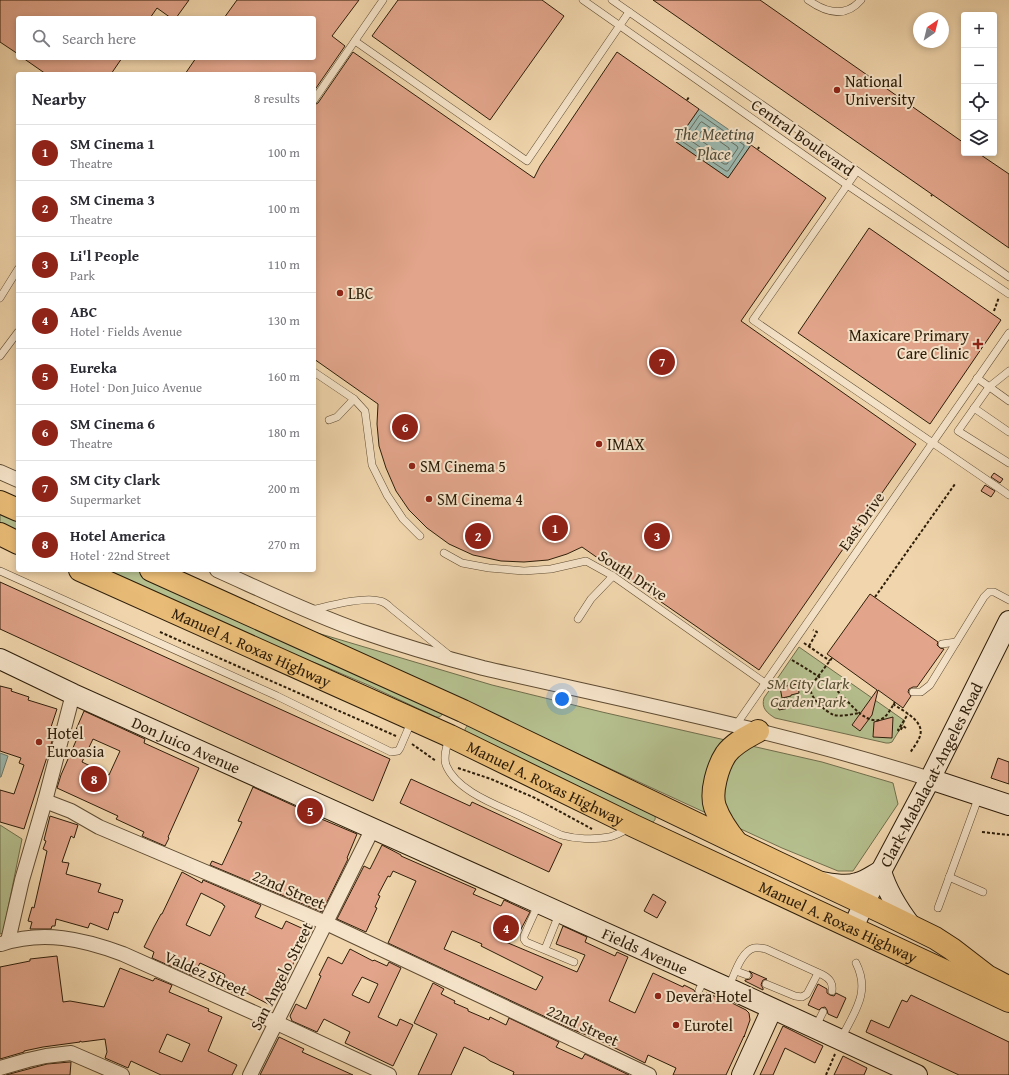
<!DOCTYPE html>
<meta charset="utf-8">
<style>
:root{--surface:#fff;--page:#f7f7f7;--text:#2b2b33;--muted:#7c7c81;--line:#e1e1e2;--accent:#8f2418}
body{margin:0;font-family:"Gentium Book Plus",serif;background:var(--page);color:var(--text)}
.controls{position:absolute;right:12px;top:12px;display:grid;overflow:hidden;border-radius:4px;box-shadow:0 2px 6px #0003}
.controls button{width:36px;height:36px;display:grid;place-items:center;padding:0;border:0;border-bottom:1px solid var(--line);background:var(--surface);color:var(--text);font:20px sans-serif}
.compass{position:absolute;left:913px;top:12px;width:36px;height:36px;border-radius:50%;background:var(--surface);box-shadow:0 2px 6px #0003;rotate:35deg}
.you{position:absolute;left:562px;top:699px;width:14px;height:14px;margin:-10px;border:3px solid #fff;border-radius:50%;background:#1a73e8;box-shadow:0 0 0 6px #1a73e833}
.badge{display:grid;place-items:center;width:26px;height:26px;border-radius:50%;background:var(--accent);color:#fff;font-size:13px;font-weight:700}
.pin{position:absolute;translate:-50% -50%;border:2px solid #fff;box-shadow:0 1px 4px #0006}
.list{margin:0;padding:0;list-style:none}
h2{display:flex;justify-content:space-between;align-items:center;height:52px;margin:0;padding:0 16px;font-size:17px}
h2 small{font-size:13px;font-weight:400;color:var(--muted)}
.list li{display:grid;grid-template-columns:26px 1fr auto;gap:12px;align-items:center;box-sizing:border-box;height:56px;padding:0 16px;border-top:1px solid var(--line)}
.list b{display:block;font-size:15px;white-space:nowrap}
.list p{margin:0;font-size:13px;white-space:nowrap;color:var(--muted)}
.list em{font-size:13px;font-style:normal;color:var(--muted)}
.icon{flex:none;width:22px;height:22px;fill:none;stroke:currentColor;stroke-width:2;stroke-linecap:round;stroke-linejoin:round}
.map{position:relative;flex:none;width:1009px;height:1075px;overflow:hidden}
.search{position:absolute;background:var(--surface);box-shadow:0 2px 6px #0003;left:16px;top:16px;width:300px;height:44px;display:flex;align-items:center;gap:10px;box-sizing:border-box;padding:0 14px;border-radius:4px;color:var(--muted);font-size:15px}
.panel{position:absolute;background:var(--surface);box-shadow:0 2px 6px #0003;left:16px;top:72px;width:300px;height:500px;border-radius:4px}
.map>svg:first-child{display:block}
.green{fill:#b5bf8e;stroke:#716e4c}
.water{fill:#9bb8af;stroke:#6f7a6d}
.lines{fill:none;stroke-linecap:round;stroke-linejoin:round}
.shore{stroke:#646a5c;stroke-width:1}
.building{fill:#e2a58b;stroke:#2d1d09;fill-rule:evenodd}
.lane-casing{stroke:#5e4b32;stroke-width:8}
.street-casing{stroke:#5e4b32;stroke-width:16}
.secondary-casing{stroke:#2d1d09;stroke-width:22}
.primary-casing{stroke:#2d1d09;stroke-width:24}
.path{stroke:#2d1d09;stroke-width:2;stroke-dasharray:3 2;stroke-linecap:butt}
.lane{stroke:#f6e4ca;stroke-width:7}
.street{stroke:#f6e4ca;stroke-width:14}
.secondary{stroke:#f6e4ca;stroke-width:20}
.primary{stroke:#e8bb76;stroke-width:22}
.poi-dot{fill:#8f2418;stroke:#f6e4ca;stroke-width:1.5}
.labels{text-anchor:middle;stroke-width:4;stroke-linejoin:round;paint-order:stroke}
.poi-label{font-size:16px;fill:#2d1d09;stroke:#f6e4ca;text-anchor:start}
.street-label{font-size:16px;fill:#2d1d09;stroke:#f6e4ca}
.park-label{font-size:16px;font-style:italic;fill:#564e31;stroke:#f6e4ca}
.water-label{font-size:17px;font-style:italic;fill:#4e4c3b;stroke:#f6e4ca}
</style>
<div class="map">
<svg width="1009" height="1075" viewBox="0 0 1009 1075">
<rect width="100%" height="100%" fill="#f1d6ad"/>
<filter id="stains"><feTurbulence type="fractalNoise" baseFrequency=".005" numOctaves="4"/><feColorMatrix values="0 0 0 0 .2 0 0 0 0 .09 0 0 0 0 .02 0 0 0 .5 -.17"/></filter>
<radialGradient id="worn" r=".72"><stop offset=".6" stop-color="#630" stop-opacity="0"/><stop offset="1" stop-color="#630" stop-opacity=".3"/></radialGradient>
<g class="green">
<path d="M0 509 18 516V532L0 524Z"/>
<path d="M100 570H136L443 712C441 718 438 718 434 716L368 685 321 665 269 646Z"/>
<path d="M314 632 492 685 602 712 822 762 893 783 898 804 853 871H838L782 848Z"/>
<path d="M799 647 905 721 892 742 889 743H886L775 718C767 713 761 708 764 698Z"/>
<path d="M468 725 655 816C656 820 654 822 650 823L465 732V729Z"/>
<path d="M0 825 22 839 3 933 0 934Z"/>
</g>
<g class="water">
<path d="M699 109 751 145 728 178 676 142Z"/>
<path d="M0 753 8 756 1 777H0Z"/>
</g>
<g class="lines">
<g class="shore">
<path d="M701 115 744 145V147L728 171H726L683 142V139L699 116Z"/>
<path d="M702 122 737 146 738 148 727 164H724L690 140V138L700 123Z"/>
<path d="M702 131H705L729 148V150L725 155 723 156 699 139 698 137Z"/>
</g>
</g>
<g class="building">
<path d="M0 0H189L176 18H171L157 8 150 18H18V54L0 42Z"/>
<path d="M237 0H359L332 36 345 46 314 91V74H185L196 58H314V18H224Z"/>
<path d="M398 0H542L564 16 490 120 372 36Z"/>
<path d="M653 0H760L910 105 964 143V153H978L1009 174V248Z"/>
<path d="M353 52 534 178 540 166 617 52 699 109 676 142 728 178 751 145 826 198 741 321 916 444 759 670 582 547 567 554 548 560 524 562 501 561 473 555 449 544 427 528 409 510 396 491 386 468 379 446 377 424 378 404 314 359V105L318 103Z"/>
<path d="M23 58H122L111 74H46Z"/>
<path d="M869 228 1001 320 930 424 798 333Z"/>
<path d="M994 473 1003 479 1000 483 991 477Z"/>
<path d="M985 485 995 491 991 497 981 491Z"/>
<path d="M0 582 390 759 373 801 0 629Z"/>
<path d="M870 594 938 642 937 645 940 648 944 649 917 687H913L909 689 908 692 911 696 903 708 878 690 872 715 860 731 852 725 877 690 827 654Z"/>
<path d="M798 684 799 693 791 695V696L782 698 780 687Z"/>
<path d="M0 686 12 689 11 691 29 697 28 700 57 709 51 727 55 728 54 735 24 829 0 822V790L14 794 24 765 19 763 21 758 0 751Z"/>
<path d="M787 698 789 708 779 710 777 700Z"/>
<path d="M84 711 145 739 144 743 199 768 168 837 169 838 165 846 142 836 144 832 116 819 118 816 57 788 61 775 79 734 75 732ZM93 739 120 751 109 775 82 762Z"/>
<path d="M893 717 892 738 873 737 874 722Z"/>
<path d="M998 758 1009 762V784L991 778Z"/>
<path d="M411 779 470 806 472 802 562 844 549 872 400 803Z"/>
<path d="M253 787 301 809 300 810 357 834 347 858 348 859 322 912 210 865 212 861 222 865 242 822 238 821Z"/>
<path d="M50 816 78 825 74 838 71 836 62 862 69 863 66 874 101 884 98 892 123 900 118 913 114 912 108 930 90 923 88 928 56 919 55 926H52L51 929H30L32 922 28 921 32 907 34 908 47 851 43 849 46 841 44 840Z"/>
<path d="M382 845 401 855V856L476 889 473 894 501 906 504 900 530 912 520 931 507 926 501 940 577 972 585 955 556 944 563 926 587 937 585 942 615 956 617 952 628 957 609 1001 635 1013 653 973 683 987 684 985 694 990 695 992 697 995H700L702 994 705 995 706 993 730 1002 746 1010 749 1013 750 1020 744 1037V1036L726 1075H673L676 1068 648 1055 645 1063 591 1036V1037L569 1028 388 943 416 881 393 871 390 877 388 876 378 895 380 896 375 907 377 908 366 932 337 919 364 866 370 869ZM452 931 482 944 481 946 543 977 536 990 444 949Z"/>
<path d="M182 872 202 883 203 880 261 905 255 917 282 929 286 921 308 931 288 975 272 1006 243 991 241 996 221 987 225 976 224 974 200 963 193 976 152 958 154 952 144 947 154 927 161 914H162ZM201 893 223 904V905L225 906 210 936 186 925Z"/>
<path d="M653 894 666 902 657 918 644 911Z"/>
<path d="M350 949 373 961 374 960 387 966 389 962 401 968 378 1017 397 1026 400 1019 413 1025 393 1066 345 1043 350 1032 324 1019 317 1032 292 1021 290 1016 296 1004 306 1009 321 976 319 975 328 957 342 964ZM362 977 378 984 369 1003 352 995Z"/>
<path d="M57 956 63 1002 70 1001 104 1007 120 968 153 981 155 978 172 985 169 992 209 1009 208 1011 222 1017 208 1051 237 1065 232 1075H161L131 1061 128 1068 105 1058 107 1052 105 1039 82 1042 80 1041V1042L43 1047 24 1051V1052L0 1059V967L30 961V959ZM167 1034 190 1044 182 1062 159 1052Z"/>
<path d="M749 971 767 979 763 980 762 982 761 985 763 988V990L745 981V980L750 979 752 977V974Z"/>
<path d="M433 983 444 989 441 994 455 1001 454 1003 468 1009V1011L489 1020 490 1017 506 1025 509 1018 559 1042 556 1047 582 1059 585 1054 629 1075H513L514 1072 490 1061 485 1057 464 1047 451 1075H418L437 1034 414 1023Z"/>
<path d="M818 984 827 989V993L830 995 834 996 836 993 846 998 837 1018 828 1014 827 1010 825 1007 821 1008 819 1010 808 1005Z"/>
<path d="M911 995 1009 1042V1075H959L866 1032 871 1020 889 1028 902 1000 907 1002Z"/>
<path d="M783 1026 823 1046 815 1063 785 1048 773 1075H760Z"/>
<path d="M279 1037 304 1049 302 1052 353 1075H260Z"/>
<path d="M843 1056 867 1068 864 1075H834Z"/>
<path d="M70 1062H71L70 1075H6L47 1064Z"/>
</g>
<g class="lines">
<g class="lane-casing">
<g id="lane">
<path d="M583 0 847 185 1009 294"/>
<path d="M612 0 1009 277"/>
<path d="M808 0C825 12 845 19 861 0"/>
<path d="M355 41 527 161 629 12"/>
<path d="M314 100 383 0"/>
<path d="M857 171 753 320 1009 495"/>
<path d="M0 298 18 269"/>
<path d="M0 356 18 332"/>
<path d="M1009 371 989 387 958 431 1009 463"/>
<path d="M314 372 354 399 365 411 372 465 387 495 403 519 420 536"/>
<path d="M977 378 1009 401"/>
<path d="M974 408 1009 432"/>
<path d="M329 420 337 417 354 399"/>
<path d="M444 553 462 563 489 568 524 571 551 569 586 561 613 576 765 683"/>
<path d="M0 571 277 696 391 752 398 751 400 748 412 720"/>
<path d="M312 610C329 606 364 596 380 601 384 602 388 605 391 608L449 655"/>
<path d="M578 619 591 599 613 576"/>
<path d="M942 644 956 642"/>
<path d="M913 692H921L930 685 984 597 989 592H994L1009 600"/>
<path d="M736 725 1009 333"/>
<path d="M449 738C447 746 443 756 446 765 456 790 494 804 516 814 531 821 546 828 561 835 575 839 594 840 609 837 616 836 623 831 630 828"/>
<path d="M949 877 983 892"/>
<path d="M538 905 524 936V939L526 942 574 962"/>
<path d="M938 908 979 796"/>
<path d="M545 949 559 914"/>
<path d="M736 971 747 975"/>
<path d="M766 984 795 996 802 997 807 994 818 973"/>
<path d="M729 986C734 976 741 951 754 948 758 947 762 948 766 949L823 975C830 979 833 983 832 991"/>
<path d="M699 990 705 978"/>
<path d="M816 1026 823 1012"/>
<path d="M841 1039C854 1012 871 993 856 963"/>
</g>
</g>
<g class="street-casing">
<g id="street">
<path d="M0 472 18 480"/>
<path d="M217 570C264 591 311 614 360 631 400 645 441 657 483 668 632 702 783 732 930 779"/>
<path d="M45 801 73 694"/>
<path d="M8 941 22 880 45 801 71 811 99 827 326 923 649 1075"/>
<path d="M1 944C43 930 83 939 123 954L277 1023 389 1075"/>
<path d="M0 1068 28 1060 46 1056 71 1053 122 1075"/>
<path d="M250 1075 373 828"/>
</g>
</g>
<g class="secondary-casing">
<g id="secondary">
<path id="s1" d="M0 659 73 694 728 988 917 1075"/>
<path d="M930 779 1009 805"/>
<path d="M881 871C887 892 898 909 911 926"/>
<path d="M822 882C833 884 846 887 857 883 866 881 873 875 881 871"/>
<path id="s2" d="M853 928 864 903 930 779 1009 621"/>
<path d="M742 1075 772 1009"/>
</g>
</g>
<g class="primary-casing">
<g id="primary">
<path d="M0 502 18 510"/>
<path d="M0 534 18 543"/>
<path id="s3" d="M80 570 450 736 634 826 1009 1001"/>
<path d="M151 570 463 711 776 862 884 913 935 938 952 949 987 976 1006 986"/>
<path d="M737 843C728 832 720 821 715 807 710 792 718 766 726 754 734 743 747 737 758 731"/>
</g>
</g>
<g class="path">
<path d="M687 100 689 97"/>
<path d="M758 149 759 147"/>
<path d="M931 196 932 195"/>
<path d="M994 311 999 297"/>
<path d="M875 597 955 484"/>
<path d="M160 632 396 736"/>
<path d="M804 643 830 661"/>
<path d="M809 646 817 632 813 630"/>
<path d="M832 658 813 683C811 686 810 689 811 692 813 700 826 712 834 715 841 717 852 714 860 713"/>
<path d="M792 660C807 669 822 678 835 689 846 698 855 712 867 718 871 720 875 721 879 720 887 718 891 708 895 702"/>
<path d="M893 704C903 711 925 721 920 736 918 742 913 748 910 753"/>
<path d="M821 706 842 696"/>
<path d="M906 728 903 726 900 731 898 730 908 714"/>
<path d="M412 744 436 761"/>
<path d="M458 768 491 779 535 798 592 829"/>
<path d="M982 832 1009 835"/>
<path d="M826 1075 835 1054"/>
</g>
<use href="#lane" class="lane"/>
<use href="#street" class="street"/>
<use href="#secondary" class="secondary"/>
<use href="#primary" class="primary"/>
</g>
<g class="poi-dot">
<circle cx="837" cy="90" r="4"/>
<circle cx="340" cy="293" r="4"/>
<path d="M976 338h4v4h4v4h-4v4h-4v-4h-4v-4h4z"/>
<circle cx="599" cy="444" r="4"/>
<circle cx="412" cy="466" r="4"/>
<circle cx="429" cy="499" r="4"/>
<circle cx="39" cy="742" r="4"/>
<circle cx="658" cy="996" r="4"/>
<circle cx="676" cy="1025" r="4"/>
</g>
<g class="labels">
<g class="poi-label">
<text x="845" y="87">National<tspan x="845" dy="18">University</tspan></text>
<text x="348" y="299">LBC</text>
<text x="969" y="341" text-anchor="end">Maxicare Primary<tspan x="969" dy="18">Care Clinic</tspan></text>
<text x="607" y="450">IMAX</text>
<text x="420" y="472">SM Cinema 5</text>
<text x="437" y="505">SM Cinema 4</text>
<text x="47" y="739">Hotel<tspan x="47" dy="18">Euroasia</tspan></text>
<text x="666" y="1002">Devera Hotel</text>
<text x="684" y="1031">Eurotel</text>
</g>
<g class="street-label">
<text transform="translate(803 137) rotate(35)" y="6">Central Boulevard</text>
<text transform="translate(861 521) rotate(-55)" y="6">East Drive</text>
<text transform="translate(633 575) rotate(33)" y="6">South Drive</text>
<text dy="6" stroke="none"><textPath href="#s3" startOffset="188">Manuel A. Roxas Highway</textPath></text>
<text dy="6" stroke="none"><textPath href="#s1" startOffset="205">Don Juico Avenue</textPath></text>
<text dy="6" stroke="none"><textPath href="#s2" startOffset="172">Clark-Mabalacat-Angeles Road</textPath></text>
<text dy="6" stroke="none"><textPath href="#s3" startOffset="512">Manuel A. Roxas Highway</textPath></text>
<text transform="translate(289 889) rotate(23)" y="6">22nd Street</text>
<text dy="6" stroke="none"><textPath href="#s3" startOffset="836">Manuel A. Roxas Highway</textPath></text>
<text dy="6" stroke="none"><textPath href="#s1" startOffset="708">Fields Avenue</textPath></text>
<text transform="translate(206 973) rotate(24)" y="6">Valdez Street</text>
<text transform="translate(281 976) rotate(-63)" y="6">San Angelo Street</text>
<text transform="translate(583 1025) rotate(25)" y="6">22nd Street</text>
</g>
<g class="park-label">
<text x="808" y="689">SM City Clark<tspan x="808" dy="18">Garden Park</tspan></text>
</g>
<g class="water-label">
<text x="714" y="140">The Meeting<tspan x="714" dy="20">Place</tspan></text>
</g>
</g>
<rect width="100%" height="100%" filter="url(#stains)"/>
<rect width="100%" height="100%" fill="url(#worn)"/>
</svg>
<div class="controls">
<button>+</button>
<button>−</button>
<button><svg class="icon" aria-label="locate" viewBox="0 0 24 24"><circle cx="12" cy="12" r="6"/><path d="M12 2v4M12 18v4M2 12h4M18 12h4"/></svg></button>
<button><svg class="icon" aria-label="layers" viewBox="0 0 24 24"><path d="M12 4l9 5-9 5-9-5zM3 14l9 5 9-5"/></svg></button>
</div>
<svg class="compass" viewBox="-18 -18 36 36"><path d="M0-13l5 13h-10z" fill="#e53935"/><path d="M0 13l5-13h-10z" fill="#7c7c81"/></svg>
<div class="you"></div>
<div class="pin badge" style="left:555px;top:528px">1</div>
<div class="pin badge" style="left:478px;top:536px">2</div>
<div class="pin badge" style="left:657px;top:536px">3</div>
<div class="pin badge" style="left:506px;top:928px">4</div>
<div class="pin badge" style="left:310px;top:811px">5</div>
<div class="pin badge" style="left:405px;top:427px">6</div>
<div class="pin badge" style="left:662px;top:362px">7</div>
<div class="pin badge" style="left:94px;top:779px">8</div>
<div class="search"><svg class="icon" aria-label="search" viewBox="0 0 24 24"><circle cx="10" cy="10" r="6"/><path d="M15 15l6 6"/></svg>Search here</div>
<section class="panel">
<h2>Nearby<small>8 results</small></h2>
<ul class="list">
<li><span class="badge">1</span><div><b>SM Cinema 1</b><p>Theatre</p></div><em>100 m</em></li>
<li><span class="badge">2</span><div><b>SM Cinema 3</b><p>Theatre</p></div><em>100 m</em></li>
<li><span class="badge">3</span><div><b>Li'l People</b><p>Park</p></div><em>110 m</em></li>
<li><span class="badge">4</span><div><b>ABC</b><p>Hotel · Fields Avenue</p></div><em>130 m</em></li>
<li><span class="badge">5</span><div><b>Eureka</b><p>Hotel · Don Juico Avenue</p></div><em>160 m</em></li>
<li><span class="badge">6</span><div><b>SM Cinema 6</b><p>Theatre</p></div><em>180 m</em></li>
<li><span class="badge">7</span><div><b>SM City Clark</b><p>Supermarket</p></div><em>200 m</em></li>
<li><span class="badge">8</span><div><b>Hotel America</b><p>Hotel · 22nd Street</p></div><em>270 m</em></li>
</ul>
</section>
</div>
